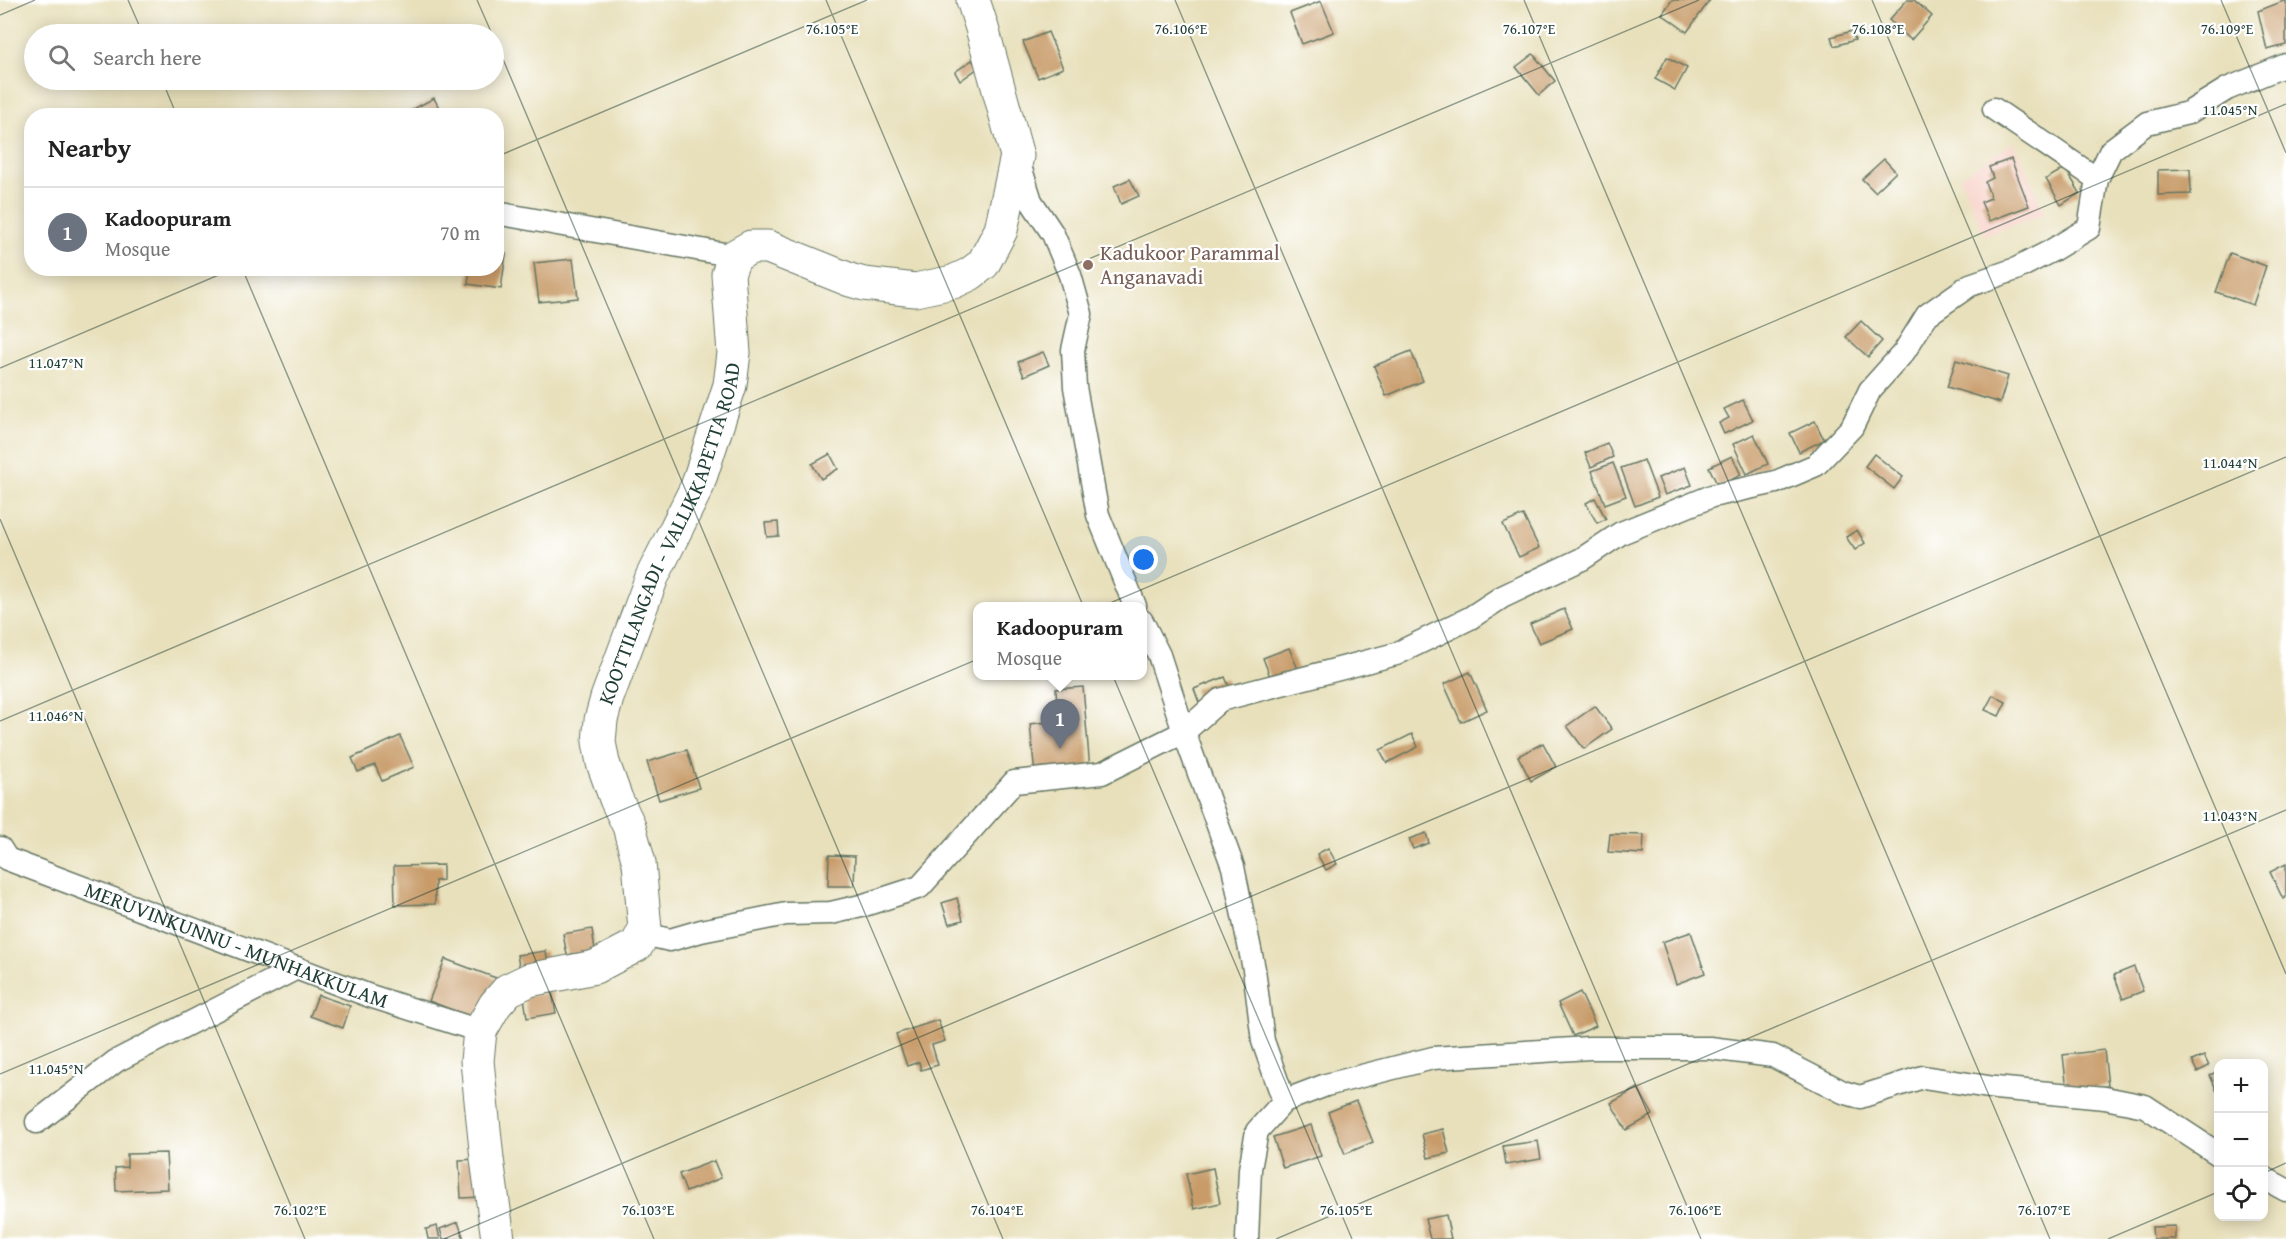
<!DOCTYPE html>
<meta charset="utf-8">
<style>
:root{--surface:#fff;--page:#f6f6f6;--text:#222;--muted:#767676;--line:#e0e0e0;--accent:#d93025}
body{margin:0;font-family:"Gentium Book Plus",serif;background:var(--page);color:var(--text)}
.controls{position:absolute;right:18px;bottom:18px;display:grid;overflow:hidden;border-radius:12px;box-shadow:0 3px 15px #0003}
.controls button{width:54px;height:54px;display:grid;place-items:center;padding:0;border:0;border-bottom:2px solid var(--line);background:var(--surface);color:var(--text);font:30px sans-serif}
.you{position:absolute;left:1144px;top:560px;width:21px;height:21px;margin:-15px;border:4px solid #fff;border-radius:50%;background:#1a73e8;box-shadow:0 0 0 9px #1a73e833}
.badge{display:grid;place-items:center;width:39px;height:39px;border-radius:50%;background:var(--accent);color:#fff;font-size:20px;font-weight:700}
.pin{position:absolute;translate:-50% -50px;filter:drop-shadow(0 2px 3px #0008)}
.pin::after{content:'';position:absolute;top:32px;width:21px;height:18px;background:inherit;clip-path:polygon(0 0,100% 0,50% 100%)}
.popup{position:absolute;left:973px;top:602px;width:174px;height:78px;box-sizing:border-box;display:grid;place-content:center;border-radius:12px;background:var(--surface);filter:drop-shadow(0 2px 4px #0005);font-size:20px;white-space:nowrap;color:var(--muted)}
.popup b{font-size:22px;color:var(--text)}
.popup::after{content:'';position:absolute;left:50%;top:100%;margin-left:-12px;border:12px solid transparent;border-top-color:var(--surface)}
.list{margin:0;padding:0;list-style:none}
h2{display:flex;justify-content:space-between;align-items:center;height:78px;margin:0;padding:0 24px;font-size:26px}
h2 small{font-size:20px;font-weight:400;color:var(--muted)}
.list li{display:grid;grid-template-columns:39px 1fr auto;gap:18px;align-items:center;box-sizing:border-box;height:90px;padding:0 24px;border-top:2px solid var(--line)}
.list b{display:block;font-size:22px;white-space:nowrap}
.list p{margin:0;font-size:20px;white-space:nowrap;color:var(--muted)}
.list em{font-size:20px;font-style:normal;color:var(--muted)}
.icon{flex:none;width:33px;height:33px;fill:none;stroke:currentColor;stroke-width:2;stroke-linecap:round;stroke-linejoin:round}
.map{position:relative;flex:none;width:2286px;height:1239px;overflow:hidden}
.search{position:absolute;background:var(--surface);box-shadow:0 3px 15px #0003;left:24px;top:24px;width:480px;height:66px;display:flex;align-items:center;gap:15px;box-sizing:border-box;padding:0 21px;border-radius:33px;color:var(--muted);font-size:22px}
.panel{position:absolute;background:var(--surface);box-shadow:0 3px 15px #0003;left:24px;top:108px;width:480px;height:168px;border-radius:24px}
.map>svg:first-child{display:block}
.built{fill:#f7d1c7}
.building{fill:#c89b69}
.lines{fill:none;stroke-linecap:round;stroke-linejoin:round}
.minor-casing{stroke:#657663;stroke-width:25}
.secondary-casing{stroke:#657663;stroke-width:35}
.minor{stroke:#fff;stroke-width:22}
.secondary{stroke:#fff;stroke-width:33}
.ticks{fill:none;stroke:#1f3d34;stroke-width:1.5;stroke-opacity:0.45}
.education-dot{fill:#8d6e63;stroke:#fff;stroke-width:2}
.labels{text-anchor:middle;stroke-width:4.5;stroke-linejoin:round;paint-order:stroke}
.education-label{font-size:21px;fill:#785e54;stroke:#fff;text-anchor:start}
.street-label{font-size:21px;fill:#1f3d34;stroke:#fff}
.ticks-label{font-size:15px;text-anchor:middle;fill:#1f3d34;stroke:#fff;stroke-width:4.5;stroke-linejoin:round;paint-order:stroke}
</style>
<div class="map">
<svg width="2286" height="1239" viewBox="0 0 2286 1239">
<rect width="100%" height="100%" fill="#fff"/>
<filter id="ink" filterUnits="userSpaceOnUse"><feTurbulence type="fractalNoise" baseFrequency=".0167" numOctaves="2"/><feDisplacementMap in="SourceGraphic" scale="12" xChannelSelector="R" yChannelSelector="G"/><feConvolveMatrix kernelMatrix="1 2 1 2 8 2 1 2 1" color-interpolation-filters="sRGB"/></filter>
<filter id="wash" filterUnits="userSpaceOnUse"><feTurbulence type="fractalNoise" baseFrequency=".008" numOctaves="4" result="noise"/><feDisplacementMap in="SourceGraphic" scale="24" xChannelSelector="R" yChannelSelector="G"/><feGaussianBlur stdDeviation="1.35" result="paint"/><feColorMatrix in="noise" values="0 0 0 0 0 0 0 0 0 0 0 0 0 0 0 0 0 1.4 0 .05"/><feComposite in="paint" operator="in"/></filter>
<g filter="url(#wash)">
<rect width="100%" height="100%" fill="#e8e0bb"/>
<path class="built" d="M2014 142 2045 214 1984 235 1960 177Z"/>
<g id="blocks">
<g class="building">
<path d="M1672 0H1710L1687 32 1662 14Z"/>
<path d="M1907 0H1914L1932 16 1911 40 1889 20Z"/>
<path d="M2286 0V45L2267 50 2258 11Z"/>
<path d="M1321 1 1334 32 1302 44 1290 13Z"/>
<path d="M1852 31 1855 40 1834 46 1831 37Z"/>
<path d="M1048 32 1063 68 1038 78 1023 42Z"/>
<path d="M1533 54 1555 81 1539 95 1516 67Z"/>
<path d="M1667 57 1687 68 1675 90 1655 79Z"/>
<path d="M972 60 978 68 960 81 955 72Z"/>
<path d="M434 98 443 116H405L404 114Z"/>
<path d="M1884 159 1896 172 1875 192 1862 179Z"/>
<path d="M2011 159 2029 206 1989 221 1981 202 1991 198 1985 182 1993 178 1989 167Z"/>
<path d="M2065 168 2080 193 2061 205 2046 179Z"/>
<path d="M2190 169 2191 194 2158 195V170Z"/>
<path d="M1130 179 1139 196 1121 204 1114 186Z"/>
<path d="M496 253 506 254 501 289 468 284 470 268H496Z"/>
<path d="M2230 253 2266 266 2253 305 2216 292Z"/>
<path d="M573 259 578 298 539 302 534 263Z"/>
<path d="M1861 321 1882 341 1868 357 1846 337Z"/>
<path d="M1411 351 1423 381 1386 396 1374 366Z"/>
<path d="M1043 352 1049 365 1024 376 1018 362Z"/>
<path d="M1956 360 2008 376 2000 403 1947 387Z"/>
<path d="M1743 400 1753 420 1724 434 1719 423 1729 418 1724 409Z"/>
<path d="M1815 421 1824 440 1799 452 1790 433Z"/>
<path d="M1754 434 1768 464 1747 474 1733 444Z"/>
<path d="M1607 443 1613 457 1591 467 1585 453Z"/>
<path d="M830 454 838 469 821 479 812 464Z"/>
<path d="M1874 454 1903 477 1894 489 1865 466Z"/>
<path d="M1732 456 1741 475 1718 486 1709 467Z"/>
<path d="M1644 460 1658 497 1635 506 1621 468Z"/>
<path d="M1613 463 1626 496 1605 504 1592 471Z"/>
<path d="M1685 467 1692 485 1665 495 1658 478Z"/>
<path d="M1595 498 1606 519 1597 523 1586 503Z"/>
<path d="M1523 515 1539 548 1519 557 1503 524Z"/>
<path d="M778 522 779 536 767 537 765 523Z"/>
<path d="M1857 530 1865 543 1855 550 1846 537Z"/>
<path d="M1564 609 1573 629 1539 643 1530 624Z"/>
<path d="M1289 648 1298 669 1271 679 1263 658Z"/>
<path d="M1470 672 1487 710 1461 722 1444 684Z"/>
<path d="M1225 677 1232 693 1200 705 1194 689Z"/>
<path d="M1083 687 1090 770 1035 775 1030 724 1058 721 1056 689Z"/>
<path d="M1993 695 2006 702 1999 716 1985 710Z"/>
<path d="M1595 706 1612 729 1584 749 1567 726Z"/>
<path d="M1412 734 1418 747 1387 763 1380 750Z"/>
<path d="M400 736 414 767 382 781 375 765 358 772 352 758Z"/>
<path d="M1543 743 1556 767 1531 781 1518 756Z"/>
<path d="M687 750 699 788 659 800 647 762Z"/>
<path d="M1426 833 1429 843 1413 849 1409 839Z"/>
<path d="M1610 834 1644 835 1643 854 1608 852Z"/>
<path d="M1328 848 1337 864 1326 870 1317 854Z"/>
<path d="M829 855 855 856 854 886H828Z"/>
<path d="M2286 864V897L2283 899 2270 872Z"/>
<path d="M443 865V880L435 881V904L395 905 394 866Z"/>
<path d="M957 898 963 920 949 924 942 903Z"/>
<path d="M592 929 595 950 567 955 563 934Z"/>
<path d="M1691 932 1705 973 1676 984 1662 942Z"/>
<path d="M546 951 549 972 521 977 517 955Z"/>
<path d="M445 959 496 978 479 1020 429 1001Z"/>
<path d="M2134 967 2143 991 2123 999 2114 975Z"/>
<path d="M552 992 556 1013 527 1018 524 997Z"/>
<path d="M1580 992 1596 1026 1573 1036 1558 1003Z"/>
<path d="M318 995 350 1006 343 1028 310 1016Z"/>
<path d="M938 1020 945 1041 932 1045 938 1065 921 1070 919 1062 907 1066 896 1034Z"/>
<path d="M2104 1050 2108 1086 2067 1091 2063 1055Z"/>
<path d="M2204 1056 2209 1066 2197 1072 2192 1061Z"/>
<path d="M2218 1071V1094L2210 1075Z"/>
<path d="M1638 1088 1653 1115 1626 1130 1611 1103Z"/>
<path d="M1356 1101 1373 1142 1345 1154 1328 1112Z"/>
<path d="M1311 1125 1321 1156 1283 1168 1273 1137Z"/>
<path d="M1443 1129 1449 1153 1428 1158 1422 1134Z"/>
<path d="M1538 1141 1541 1159 1506 1165 1503 1146Z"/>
<path d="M166 1153 168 1189 116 1191 115 1168 127 1167V1154Z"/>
<path d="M480 1159 482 1197 461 1198 459 1160Z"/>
<path d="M714 1161 721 1178 686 1192 679 1174Z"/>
<path d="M1213 1168 1220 1203 1194 1209 1186 1174Z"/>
<path d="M1446 1215 1451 1239H1430L1425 1219Z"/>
<path d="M458 1222 464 1239H443L440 1229Z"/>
<path d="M437 1226 440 1239H428L426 1229Z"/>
<path d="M2175 1226V1239H2153L2152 1227Z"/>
</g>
</g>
</g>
<g filter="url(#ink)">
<use href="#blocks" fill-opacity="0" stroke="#657663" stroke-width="1.5"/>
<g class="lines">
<g class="minor-casing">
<g id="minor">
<path d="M1994 109 2097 179"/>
<path d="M1018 160 1031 201 1053 234 1070 275 1081 314 1073 350 1075 387 1098 515 1135 606"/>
<path d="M496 213 735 256"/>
<path d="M1142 621 1159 655 1184 732 1220 700 1396 654 1470 618 1502 597 1582 559 1621 533 1712 496 1776 482 1816 465 1852 427 1870 390 1904 352 1927 315 1970 285 2016 269 2051 251 2089 228 2097 179 2111 150 2147 123 2188 113 2227 89 2286 65"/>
<path id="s1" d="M0 848 7 859 370 996 480 1031"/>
<path d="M645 929 657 937 670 940 701 931 786 914 831 913 861 906 920 887 1014 782 1102 773 1184 732 1233 867 1254 969 1263 1041 1284 1101"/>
<path d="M37 1122 116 1061 297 968"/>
<path d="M2264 1178 2286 1190"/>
<path d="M1247 1239 1250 1169 1257 1131 1284 1101 1326 1085 1433 1058 1589 1048H1710L1773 1056 1843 1092 1860 1097 1923 1077 1995 1088 2105 1098 2145 1106 2218 1154"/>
</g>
</g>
<g class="secondary-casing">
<g id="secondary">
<path id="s2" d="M498 1239 487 1159 477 1061 480 1031 495 1005 508 990 529 980 595 967 637 945 645 929 639 863 629 826 616 799 603 763 599 742 601 720 607 698 652 577 697 487 730 385 734 353 728 274 735 256 751 247H768L850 280 864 284 915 290 953 282 970 274 983 264 1001 230 1017 156 982 28 973 0"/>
</g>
</g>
<use href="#minor" class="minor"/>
<use href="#secondary" class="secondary"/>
</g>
</g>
<path class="ticks" d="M128 0 143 34M477 0 492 34M826 0 1352 1239M1175 0 1701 1239M1524 0 2050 1239M1872 0 2286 974M2221 0 2286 153M0 15 35 0M494 38 1003 1239M162 80 177 116M496 157 867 0M242 268 654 1239M0 368 235 268M0 519 305 1239M0 721 1699 0M0 1074 2286 104M2264 1173 2286 1163M444 1239 2286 457M1276 1239 2286 810M2108 1239 2218 1192"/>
<circle class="education-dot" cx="1088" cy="265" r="6"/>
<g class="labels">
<g class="education-label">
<text x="1100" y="260">Kadukoor Parammal<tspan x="1100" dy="24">Anganavadi</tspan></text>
</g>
<g class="street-label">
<text dy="7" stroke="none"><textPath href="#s2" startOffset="831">KOOTTILANGADI - VALLIKKAPETTA ROAD</textPath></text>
<text dy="7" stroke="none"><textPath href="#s1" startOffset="258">MERUVINKUNNU - MUNHAKKULAM</textPath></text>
</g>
</g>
<g class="ticks-label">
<text x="832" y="34">76.105°E</text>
<text x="1181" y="34">76.106°E</text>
<text x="1529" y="34">76.107°E</text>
<text x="1878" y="34">76.108°E</text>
<text x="2227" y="34">76.109°E</text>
<text x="2230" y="115">11.045°N</text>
<text x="56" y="368">11.047°N</text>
<text x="2230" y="468">11.044°N</text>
<text x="56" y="721">11.046°N</text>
<text x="2230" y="821">11.043°N</text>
<text x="56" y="1074">11.045°N</text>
<text x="300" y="1215">76.102°E</text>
<text x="648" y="1215">76.103°E</text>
<text x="997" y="1215">76.104°E</text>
<text x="1346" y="1215">76.105°E</text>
<text x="1695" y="1215">76.106°E</text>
<text x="2044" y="1215">76.107°E</text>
</g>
</svg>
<div class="controls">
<button>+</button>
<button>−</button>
<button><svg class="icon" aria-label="locate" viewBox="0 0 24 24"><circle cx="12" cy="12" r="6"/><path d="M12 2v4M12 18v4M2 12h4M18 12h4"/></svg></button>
</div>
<div class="you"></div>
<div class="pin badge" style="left:1060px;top:749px;background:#6b7280">1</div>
<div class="popup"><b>Kadoopuram</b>Mosque</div>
<div class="search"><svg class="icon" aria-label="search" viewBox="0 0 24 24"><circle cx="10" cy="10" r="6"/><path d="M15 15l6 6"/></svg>Search here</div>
<section class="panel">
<h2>Nearby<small></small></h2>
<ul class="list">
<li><span class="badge" style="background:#6b7280">1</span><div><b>Kadoopuram</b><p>Mosque</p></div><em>70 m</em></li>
</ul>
</section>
</div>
